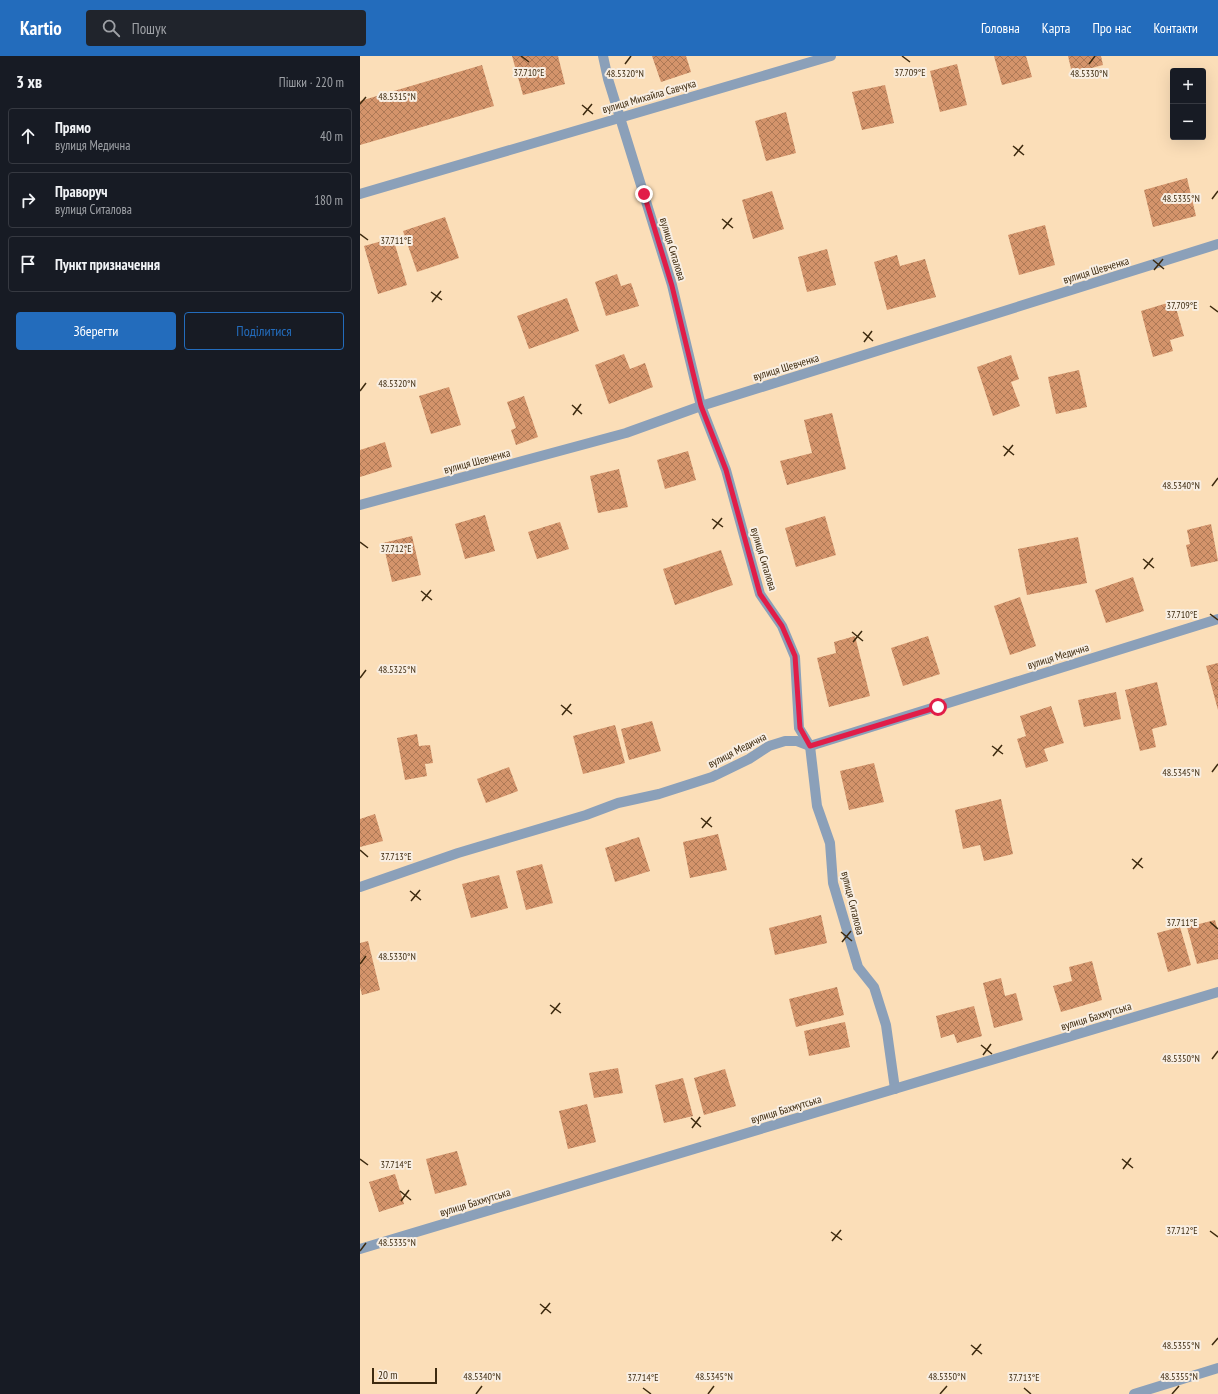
<!DOCTYPE html>
<html lang="uk">
<meta charset="utf-8">
<style>
:root{--surface:#171b24;--page:#20242c;--text:#f1f3f6;--muted:#9ea1a6;--line:#363941;--accent:#236cbc}
body{margin:0;font-family:"PT Sans Narrow",sans-serif;background:var(--page);color:var(--text)}
.controls{position:absolute;right:12px;top:12px;display:grid;overflow:hidden;border-radius:4px;box-shadow:0 4px 16px #0002}
.controls button{width:36px;height:36px;display:grid;place-items:center;padding:0;border:0;border-bottom:1px solid var(--line);background:var(--surface);color:var(--text);font:20px sans-serif}
.scale{position:absolute;left:12px;bottom:10px;width:65px;box-sizing:border-box;padding-left:4px;border:2px solid #3d2a0f;border-top:0;font-size:11px;line-height:14px;white-space:nowrap;color:#3d2a0f;-webkit-text-stroke:3px #f8eee2;paint-order:stroke}
.stop{position:absolute;width:12px;height:12px;margin:-9px;border:3px solid #e11d48;border-radius:50%;background:#fff}
.stop.end{background:#e11d48;border-color:#fff;box-shadow:0 1px 4px #0008}
.list{margin:0;padding:0;list-style:none}
h2{display:flex;justify-content:space-between;align-items:center;height:52px;margin:0;padding:0 16px;font-size:17px}
h2 small{font-size:13px;font-weight:400;color:var(--muted)}
.list li{display:grid;grid-template-columns:26px 1fr auto;gap:12px;align-items:center;box-sizing:border-box;height:56px;margin:0 8px 8px;padding:0 8px;border:1px solid var(--line);border-radius:4px}
.list b{display:block;font-size:15px;white-space:nowrap}
.list p{margin:0;font-size:13px;white-space:nowrap;color:var(--muted)}
.list em{font-size:13px;font-style:normal;color:var(--muted)}
.actions{display:flex;gap:8px;padding:12px 16px}
.actions a{flex:1;padding:9px 0;border:1px solid var(--accent);border-radius:4px;text-align:center;font-size:14px;color:var(--accent)}
.actions .main{background:var(--accent);color:#fff}
.icon{flex:none;width:22px;height:22px;fill:none;stroke:currentColor;stroke-width:2;stroke-linecap:round;stroke-linejoin:round}
.map{position:relative;flex:none;width:858px;height:1338px;overflow:hidden}
header{display:flex;align-items:center;gap:24px;box-sizing:border-box;height:56px;padding:0 20px;background:var(--accent);color:#fff}
header strong{font-size:19px}
nav{display:flex;gap:22px;margin-inline-start:auto;font-size:14px}
.search{width:280px;height:36px;background:var(--page);display:flex;align-items:center;gap:10px;box-sizing:border-box;padding:0 14px;border-radius:4px;color:var(--muted);font-size:15px}
main{display:flex}
aside{flex:1;background:var(--surface)}
.map>svg:first-child{display:block}
.building{fill:url(#building-cross-hatch)}
.lines{fill:none;stroke-linecap:round;stroke-linejoin:round}
.minor{stroke:#8ba0b9;stroke-width:10}
.route{stroke:#e11d48;stroke-width:5}
.ticks{fill:none;stroke:#3d2a0f;stroke-width:1.5}
.labels{text-anchor:middle;stroke-width:4;stroke-linejoin:round;paint-order:stroke}
.street-label{font-size:11px;fill:#3d2a0f;stroke:#f8eee2}
.ticks-label{font-size:10px;text-anchor:middle;fill:#3d2a0f;stroke:#f8eee2;stroke-width:4;stroke-linejoin:round;paint-order:stroke}
</style>
<header>
<strong>Kartio</strong>
<div class="search"><svg class="icon" aria-label="search" viewBox="0 0 24 24"><circle cx="10" cy="10" r="6"/><path d="M15 15l6 6"/></svg>Пошук</div>
<nav><a>Головна</a><a>Карта</a><a>Про нас</a><a>Контакти</a></nav>
</header>
<main>
<aside>
<h2>3 хв<small>Пішки · 220 m</small></h2>
<ul class="list">
<li><svg class="icon" aria-label="ahead" viewBox="0 0 24 24"><path d="M12 20V5M6 11l6-6 6 6"/></svg><div><b>Прямо</b><p>вулиця Медична</p></div><em>40 m</em></li>
<li><svg class="icon" aria-label="right" viewBox="0 0 24 24"><path d="M7 20v-9h11M14 6l5 5-5 5"/></svg><div><b>Праворуч</b><p>вулиця Ситалова</p></div><em>180 m</em></li>
<li><svg class="icon" aria-label="arrive" viewBox="0 0 24 24"><path d="M6 21V4h12l-3 4 3 4H6"/></svg><div><b>Пункт призначення</b></div></li>
</ul>
<div class="actions"><a class="main">Зберегти</a><a>Поділитися</a></div>
</aside>
<div class="map">
<svg width="858" height="1338" viewBox="0 0 858 1338">
<defs>
<pattern id="building-cross-hatch" width="8" height="8" patternUnits="userSpaceOnUse"><rect width="8" height="8" fill="#d4946b"/><path d="M0 0l8 8M0 8l8-8" fill="none" stroke="#ad7956"/></pattern>
</defs>
<rect width="100%" height="100%" fill="#fbdeb8"/>
<g class="building">
<path d="M152 0H198L205 28 163 39Z"/>
<path d="M292 0H326L331 16 301 26Z"/>
<path d="M634 0H666L672 21 642 29Z"/>
<path d="M708 0H741L743 9 712 17Z"/>
<path d="M597 8 607 49 580 56 570 15Z"/>
<path d="M122 9 134 50 0 89V45Z"/>
<path d="M525 29 534 67 502 74 492 36Z"/>
<path d="M426 56 436 97 406 105 395 65Z"/>
<path d="M827 122 836 160 793 171 784 134Z"/>
<path d="M412 135 424 173 393 183 382 144Z"/>
<path d="M85 161 99 202 57 216 43 175Z"/>
<path d="M685 169 695 209 659 219 648 179Z"/>
<path d="M33 182 47 229 18 238 4 190Z"/>
<path d="M467 193 476 229 447 236 438 201Z"/>
<path d="M537 199 540 210 565 203 576 241 527 254 514 206Z"/>
<path d="M257 218 261 230 271 227 279 250 246 260 235 226Z"/>
<path d="M207 242 219 275 169 293 157 260Z"/>
<path d="M814 245 824 280 810 284 813 295 793 301 781 255Z"/>
<path d="M264 298 270 313 285 307 293 331 249 348 235 309Z"/>
<path d="M651 299 659 323 651 326 660 350 633 360 617 311Z"/>
<path d="M719 314 727 351 696 358 688 321Z"/>
<path d="M89 331 101 369 71 378 59 340Z"/>
<path d="M164 340 178 381 156 389 151 374 156 372 147 346Z"/>
<path d="M472 357 486 413 427 429 420 405 452 397 444 364Z"/>
<path d="M25 386 32 411 0 421V394Z"/>
<path d="M328 395 336 424 305 433 297 404Z"/>
<path d="M259 413 268 451 238 457 230 420Z"/>
<path d="M125 459 135 495 105 503 95 468Z"/>
<path d="M465 460 476 499 436 511 425 472Z"/>
<path d="M200 466 209 493 177 503 168 476Z"/>
<path d="M851 468 858 505 831 511 826 489 830 488 827 474Z"/>
<path d="M52 480 61 519 32 526 23 487Z"/>
<path d="M718 481 727 527 667 539 658 493Z"/>
<path d="M361 494 373 529 315 549 303 513Z"/>
<path d="M773 521 784 555 746 567 735 534Z"/>
<path d="M660 541 676 590 650 599 634 550Z"/>
<path d="M495 580 510 640 469 651 457 602 476 597 474 586Z"/>
<path d="M568 580 580 618 543 630 531 592Z"/>
<path d="M858 607V654L846 610Z"/>
<path d="M797 626 807 669 792 673 796 691 780 695 765 634Z"/>
<path d="M756 636 761 663 724 671 718 644Z"/>
<path d="M691 650 704 687 684 693 688 705 666 712 657 683 666 680 660 660Z"/>
<path d="M292 665 301 695 269 704 261 673Z"/>
<path d="M255 669 265 707 223 718 213 680Z"/>
<path d="M57 678 59 690 70 689 73 707 65 708 67 720 45 724 37 682Z"/>
<path d="M514 707 524 746 489 754 480 715Z"/>
<path d="M149 711 158 735 126 747 117 723Z"/>
<path d="M641 743 653 798 624 805 620 789 603 793 595 754Z"/>
<path d="M15 758 23 785 0 791V763Z"/>
<path d="M358 778 367 814 330 822 323 786Z"/>
<path d="M279 781 290 815 255 826 245 792Z"/>
<path d="M182 808 193 847 166 854 156 815Z"/>
<path d="M139 819 148 852 111 862 102 828Z"/>
<path d="M461 859 467 887 415 899 409 872Z"/>
<path d="M855 864 858 875V903L837 908 827 871Z"/>
<path d="M820 871 831 909 808 916 797 877Z"/>
<path d="M8 885 20 934 2 939 0 931V887Z"/>
<path d="M732 905 742 944 701 956 693 930 712 925 709 911Z"/>
<path d="M641 922 645 940 656 937 663 964 634 972 623 927Z"/>
<path d="M477 931 484 959 436 971 429 943Z"/>
<path d="M614 950 622 980 597 987 594 978 581 982 576 960Z"/>
<path d="M485 966 490 991 449 1000 444 975Z"/>
<path d="M258 1012 263 1037 234 1042 229 1017Z"/>
<path d="M365 1013 376 1050 344 1059 334 1022Z"/>
<path d="M323 1022 333 1060 304 1067 295 1029Z"/>
<path d="M227 1048 236 1086 208 1093 199 1055Z"/>
<path d="M97 1095 107 1129 75 1138 66 1103Z"/>
<path d="M35 1118 44 1148 19 1156 9 1126Z"/>
</g>
<g class="lines">
<g class="minor">
<path d="M243 0 248 23 312 229 341 350 366 414 400 538 422 570 435 601 439 672 450 690 457 750 470 787 473 827 498 911 514 931 526 969 535 1033"/>
<path d="M0 138 471 0"/>
<path d="M0 449 266 377 341 350 858 188"/>
<path d="M0 831 98 797 226 759 258 747 299 738 352 721 389 703 409 690 425 685H437L450 690 858 563"/>
<path d="M0 1193 858 936"/>
<path d="M774 1338 858 1312"/>
</g>
</g>
<g class="lines">
<path class="route" d="M284 138 312 230 341 350 366 414 400 538 422 570 435 600 440 672 450 690 578 651"/>
</g>
<path class="ticks" d="M161 0 169 6M542 0 550 6M265 8 271 0M729 8 735 0M0 48 6 41M222 49 233 58M223 59 232 48M653 90 664 99M654 100 663 89M852 143 858 135M362 163 373 172M363 173 372 162M0 178 8 184M793 204 804 213M794 214 803 203M71 236 82 244M72 246 81 235M850 250 858 256M503 276 513 285M504 286 512 275M0 335 6 327M212 349 222 358M213 359 221 348M643 390 654 399M644 400 653 389M852 430 858 422M352 463 363 471M353 473 362 462M0 486 8 492M783 503 794 512M784 513 793 502M61 535 72 544M62 545 71 534M850 558 858 564M492 576 503 585M493 586 502 575M0 622 6 614M201 649 212 658M202 659 211 648M632 690 643 698M633 700 642 689M852 716 858 708M341 762 352 771M342 772 351 761M0 794 8 801M772 803 783 812M773 813 782 802M50 835 61 844M51 845 60 834M850 866 858 873M481 876 492 885M482 886 491 875M0 908 6 900M190 949 201 957M191 958 200 947M621 989 632 998M623 999 631 988M852 1003 858 995M331 1062 341 1071M332 1072 340 1061M0 1103 8 1109M762 1103 773 1112M763 1113 771 1102M40 1135 51 1144M41 1145 49 1134M850 1175 858 1181M471 1176 482 1184M472 1185 481 1174M0 1195 6 1187M180 1248 191 1257M181 1258 190 1247M611 1289 622 1298M852 1289 858 1282M612 1299 621 1288M283 1332 291 1338M664 1332 671 1338M116 1338 122 1330M348 1338 354 1330M580 1338 587 1330M812 1338 819 1330"/>
<g class="labels">
<g class="street-label">
<text transform="translate(289 40) rotate(-16)" y="4">вулиця Михайла Савчука</text>
<text transform="translate(313 193) rotate(73)" y="4">вулиця Ситалова</text>
<text transform="translate(736 214) rotate(-17)" y="4">вулиця Шевченка</text>
<text transform="translate(426 311) rotate(-17)" y="4">вулиця Шевченка</text>
<text transform="translate(117 405) rotate(-15)" y="4">вулиця Шевченка</text>
<text transform="translate(404 503) rotate(73)" y="4">вулиця Ситалова</text>
<text transform="translate(698 600) rotate(-17)" y="4">вулиця Медична</text>
<text transform="translate(377 694) rotate(-27)" y="4">вулиця Медична</text>
<text transform="translate(493 847) rotate(76)" y="4">вулиця Ситалова</text>
<text transform="translate(736 960) rotate(-17)" y="4">вулиця Бахмутська</text>
<text transform="translate(426 1053) rotate(-17)" y="4">вулиця Бахмутська</text>
<text transform="translate(115 1146) rotate(-17)" y="4">вулиця Бахмутська</text>
</g>
</g>
<g class="ticks-label">
<text x="169" y="20">37.710°E</text>
<text x="550" y="20">37.709°E</text>
<text x="265" y="21">48.5320°N</text>
<text x="729" y="21">48.5330°N</text>
<text x="37" y="44">48.5315°N</text>
<text x="821" y="146">48.5335°N</text>
<text x="36" y="188">37.711°E</text>
<text x="822" y="253">37.709°E</text>
<text x="37" y="331">48.5320°N</text>
<text x="821" y="433">48.5340°N</text>
<text x="36" y="496">37.712°E</text>
<text x="822" y="562">37.710°E</text>
<text x="37" y="617">48.5325°N</text>
<text x="821" y="720">48.5345°N</text>
<text x="36" y="804">37.713°E</text>
<text x="822" y="870">37.711°E</text>
<text x="37" y="904">48.5330°N</text>
<text x="821" y="1006">48.5350°N</text>
<text x="36" y="1112">37.714°E</text>
<text x="822" y="1178">37.712°E</text>
<text x="37" y="1190">48.5335°N</text>
<text x="821" y="1293">48.5355°N</text>
<text x="122" y="1324">48.5340°N</text>
<text x="354" y="1324">48.5345°N</text>
<text x="587" y="1324">48.5350°N</text>
<text x="819" y="1324">48.5355°N</text>
<text x="283" y="1325">37.714°E</text>
<text x="664" y="1325">37.713°E</text>
</g>
</svg>
<div class="controls">
<button>+</button>
<button>−</button>
</div>
<div class="scale">20 m</div>
<div class="stop" style="left:578px;top:651px"></div>
<div class="stop end" style="left:284px;top:138px"></div>
</div>
</main>
